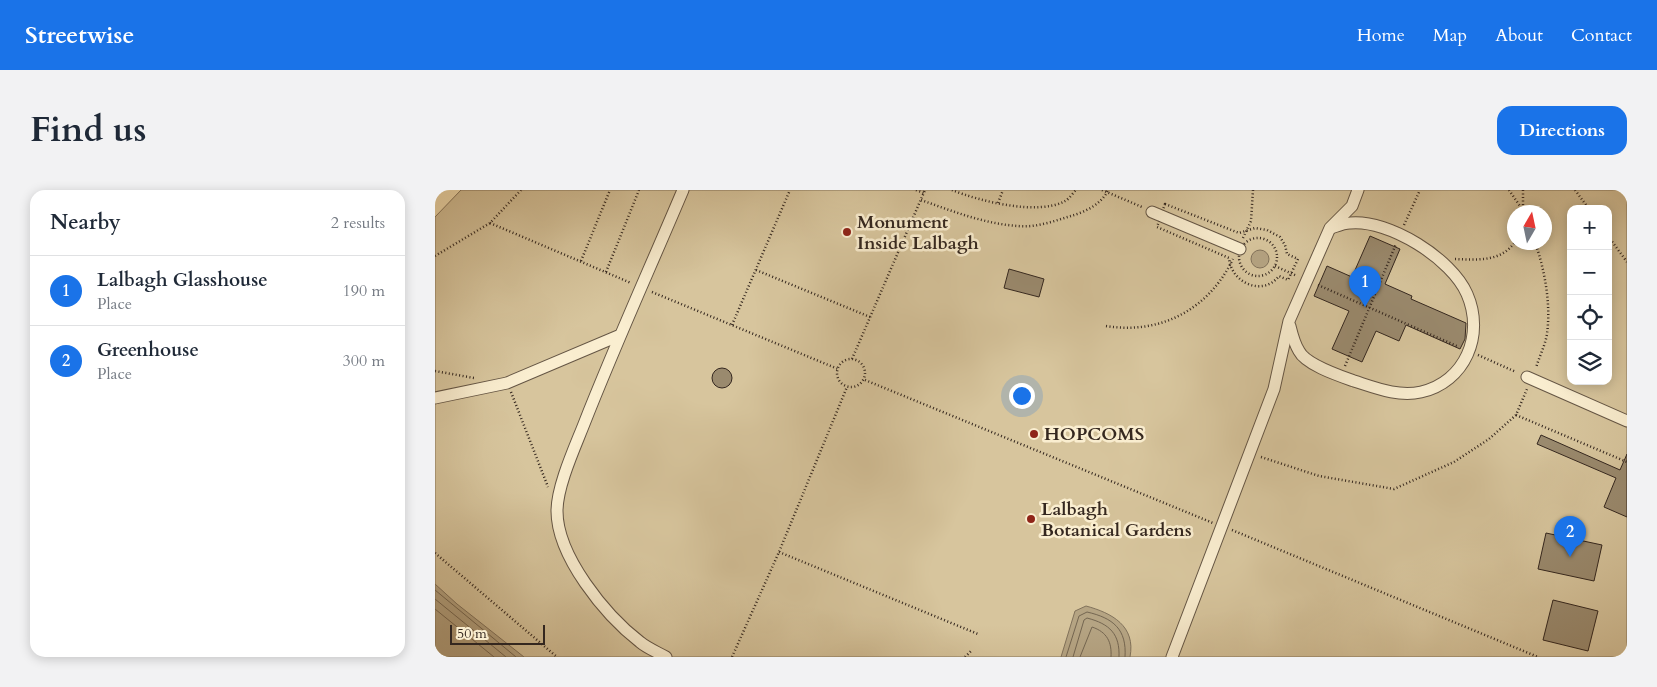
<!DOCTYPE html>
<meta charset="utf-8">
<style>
:root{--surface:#fff;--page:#f2f2f3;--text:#1f2937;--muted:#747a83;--line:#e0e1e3;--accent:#1a73e8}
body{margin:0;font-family:Cardo,serif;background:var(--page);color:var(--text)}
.controls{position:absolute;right:15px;top:15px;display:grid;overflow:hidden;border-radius:10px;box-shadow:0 2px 12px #0003}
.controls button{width:45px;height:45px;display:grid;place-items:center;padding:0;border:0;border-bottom:1px solid var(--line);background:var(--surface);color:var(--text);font:25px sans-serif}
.compass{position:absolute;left:1072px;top:15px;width:45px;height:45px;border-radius:50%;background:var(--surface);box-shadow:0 2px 12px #0003;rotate:9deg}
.scale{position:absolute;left:15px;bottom:12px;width:95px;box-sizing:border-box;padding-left:5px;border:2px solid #34271f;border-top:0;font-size:14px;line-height:18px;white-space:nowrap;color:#34271f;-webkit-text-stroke:4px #faeed0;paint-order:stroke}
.you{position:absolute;left:586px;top:205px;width:18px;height:18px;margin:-12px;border:4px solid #fff;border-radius:50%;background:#1a73e8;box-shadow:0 0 0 8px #1a73e833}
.badge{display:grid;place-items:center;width:32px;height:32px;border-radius:50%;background:var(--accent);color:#fff;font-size:16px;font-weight:700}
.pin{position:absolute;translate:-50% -41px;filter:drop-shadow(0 1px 2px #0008)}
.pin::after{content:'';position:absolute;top:26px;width:18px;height:15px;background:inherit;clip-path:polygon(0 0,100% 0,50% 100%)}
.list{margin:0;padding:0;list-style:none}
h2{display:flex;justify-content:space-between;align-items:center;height:65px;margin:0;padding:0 20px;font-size:21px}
h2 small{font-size:16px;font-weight:400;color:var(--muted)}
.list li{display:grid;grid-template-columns:32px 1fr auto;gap:15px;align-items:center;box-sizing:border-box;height:70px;padding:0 20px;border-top:1px solid var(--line)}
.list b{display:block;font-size:19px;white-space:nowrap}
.list p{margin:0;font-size:16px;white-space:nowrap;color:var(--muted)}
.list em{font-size:16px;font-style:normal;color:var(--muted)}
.icon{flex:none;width:28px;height:28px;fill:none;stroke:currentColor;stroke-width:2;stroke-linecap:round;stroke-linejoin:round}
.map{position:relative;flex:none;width:1192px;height:467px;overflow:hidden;border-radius:15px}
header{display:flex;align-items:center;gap:30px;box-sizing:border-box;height:70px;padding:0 25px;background:var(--accent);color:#fff}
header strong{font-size:24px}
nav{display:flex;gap:28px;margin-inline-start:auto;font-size:18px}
.intro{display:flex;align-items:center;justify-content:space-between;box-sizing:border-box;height:120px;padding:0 30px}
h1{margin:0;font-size:35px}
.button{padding:12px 22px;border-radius:15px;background:var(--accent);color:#fff;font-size:18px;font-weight:700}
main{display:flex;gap:30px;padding:0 30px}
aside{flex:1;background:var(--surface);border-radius:15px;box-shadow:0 2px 12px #0003}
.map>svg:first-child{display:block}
.green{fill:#d7c59d;stroke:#86765e;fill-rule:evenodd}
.water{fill:#b5a483;stroke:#81725b}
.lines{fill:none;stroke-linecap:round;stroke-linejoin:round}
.shore{stroke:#746651;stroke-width:1}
.building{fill:#9a8a6e;stroke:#34271f}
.pedestrian-casing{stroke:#655645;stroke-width:13}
.path{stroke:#34271f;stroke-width:2.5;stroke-dasharray:1 2.5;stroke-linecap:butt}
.pedestrian{stroke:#faeed0;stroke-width:11}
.poi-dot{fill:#8f2418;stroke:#faeed0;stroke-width:2}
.labels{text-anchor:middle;stroke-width:5;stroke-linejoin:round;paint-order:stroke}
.poi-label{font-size:18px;font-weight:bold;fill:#34271f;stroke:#faeed0;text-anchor:start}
</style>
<header>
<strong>Streetwise</strong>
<nav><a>Home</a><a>Map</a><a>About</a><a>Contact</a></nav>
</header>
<div class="intro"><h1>Find us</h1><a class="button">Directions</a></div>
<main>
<aside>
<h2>Nearby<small>2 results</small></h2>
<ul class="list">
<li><span class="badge">1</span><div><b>Lalbagh Glasshouse</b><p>Place</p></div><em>190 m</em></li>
<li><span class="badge">2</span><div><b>Greenhouse</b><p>Place</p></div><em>300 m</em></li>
</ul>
</aside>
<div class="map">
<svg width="1192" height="467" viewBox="0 0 1192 467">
<rect width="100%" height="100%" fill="#f8e5b7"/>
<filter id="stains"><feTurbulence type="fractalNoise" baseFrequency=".004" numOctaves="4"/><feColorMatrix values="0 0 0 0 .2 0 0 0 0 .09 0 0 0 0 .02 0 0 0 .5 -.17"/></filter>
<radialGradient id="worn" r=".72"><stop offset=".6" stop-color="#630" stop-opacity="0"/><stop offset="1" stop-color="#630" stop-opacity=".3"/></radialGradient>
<path class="green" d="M26 0H1192V467H0V27ZM1136 19H1173V191H1136ZM1080 22H1110V52H1080Z"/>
<g class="water">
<circle cx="825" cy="69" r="9"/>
<path d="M0 394 22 414 89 467H0Z"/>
<path d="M651 416C677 423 701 436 695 467H626L640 421Z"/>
</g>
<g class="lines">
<g class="shore">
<path d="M0 400 81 467"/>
<path d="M0 409 71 467"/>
<path d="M0 419 59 467"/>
<path d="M631 467 644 426 652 422C678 428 692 439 690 467"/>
<path d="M638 467 649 430 652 428C675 434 685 444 684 467"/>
<path d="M645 467 657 437C672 442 677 452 676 467"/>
</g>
</g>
<g class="building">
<path d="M935 46 965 59 950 94 977 106 976 109 1031 133 1030 149 1025 159 971 135 964 151 941 141 927 172 897 159 914 121 879 106 892 76 917 87Z"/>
<path d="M574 79 609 89 604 107 569 98Z"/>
<circle cx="287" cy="188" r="10"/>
<path d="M1106 245 1185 280 1192 264V327L1169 317 1181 288 1102 254Z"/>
<path d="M1111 343 1167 355 1159 391 1103 379Z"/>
<path d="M1118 410 1163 421 1153 461 1108 450Z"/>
</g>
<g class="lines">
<g class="pedestrian-casing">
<g id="pedestrian">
<path d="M717 22 805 59"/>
<path d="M855 136C857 144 859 153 864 161 871 175 905 186 919 191 941 198 963 207 986 202 1030 192 1050 145 1032 104 1017 69 954 29 915 33 909 33 902 36 896 38"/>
<path d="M1092 187 1192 231"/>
<path d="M0 208 72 193 183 146"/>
<path d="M231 467C222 462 212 458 205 452 170 425 122 366 122 321 122 296 140 257 149 234 180 155 215 78 248 0"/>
<path d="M737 467 839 199 854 131 895 38 917 16 923 0"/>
</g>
</g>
<g class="path">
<path d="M481 0 489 3"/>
<path d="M517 0C544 11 603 26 630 11 634 9 638 3 641 0"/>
<path d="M667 0 707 17"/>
<path d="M1074 0 1089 22"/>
<path d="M1088 0V19"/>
<path d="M1140 0 1154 19"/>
<path d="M486 10C517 21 550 34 583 36 601 38 619 31 636 26 650 22 667 14 673 0"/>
<path d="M563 13 568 0"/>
<path d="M730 14 804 43 820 38 832 40 845 47 850 55 852 64 863 69 853 90 844 86C828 107 796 93 794 68L722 37Z"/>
<path d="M55 33 196 93"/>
<path d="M969 35 985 0"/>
<path d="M1173 46 1192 72"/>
<circle cx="823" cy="67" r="19"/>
<path d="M808 48 816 31 818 0"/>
<path d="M1100 52C1110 81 1116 114 1112 144 1110 156 1104 167 1101 178"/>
<path d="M0 66 55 33 86 0"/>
<path d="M1020 69C1042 70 1066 72 1080 52"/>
<path d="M146 71 175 0"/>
<path d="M840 76 862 86"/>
<path d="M321 80 435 127"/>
<path d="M171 82 204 0"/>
<path d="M883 95 1024 157"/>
<path d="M217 102 403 179"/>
<path d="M297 135 355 0"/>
<path d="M671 136C726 145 774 119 798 69"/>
<path d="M1043 165 1081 182"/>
<path d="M417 169 490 0"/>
<circle cx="416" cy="183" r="14"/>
<path d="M910 176 961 54"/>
<path d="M0 181 39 188"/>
<path d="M430 190 778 333"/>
<path d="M76 202 113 297"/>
<path d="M1081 225 1192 272"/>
<path d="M826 267 884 286 959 299 1019 272 1054 249 1081 225 1092 199"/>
<path d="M797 340 1103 467"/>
<path d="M344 362 543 444"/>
<path d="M0 363 122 467"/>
<path d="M297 467 344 362 412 197"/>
<path d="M530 467 536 461"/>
</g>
<use href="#pedestrian" class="pedestrian"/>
</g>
<g class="poi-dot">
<circle cx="412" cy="42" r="5"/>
<circle cx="599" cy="244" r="5"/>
<circle cx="596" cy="329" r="5"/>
</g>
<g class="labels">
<g class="poi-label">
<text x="422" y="38">Monument<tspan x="422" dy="21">Inside Lalbagh</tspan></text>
<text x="609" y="250">HOPCOMS</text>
<text x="606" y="325">Lalbagh<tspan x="606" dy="21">Botanical Gardens</tspan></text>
</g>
</g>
<rect width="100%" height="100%" filter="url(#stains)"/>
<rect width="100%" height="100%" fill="url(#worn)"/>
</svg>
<div class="controls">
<button>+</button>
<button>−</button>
<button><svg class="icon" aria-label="locate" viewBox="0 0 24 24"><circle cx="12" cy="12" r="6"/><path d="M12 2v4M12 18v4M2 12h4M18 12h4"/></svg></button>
<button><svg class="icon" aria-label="layers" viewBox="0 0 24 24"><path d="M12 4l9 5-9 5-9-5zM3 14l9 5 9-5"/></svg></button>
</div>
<svg class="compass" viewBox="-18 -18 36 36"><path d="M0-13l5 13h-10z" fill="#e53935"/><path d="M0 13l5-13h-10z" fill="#747a83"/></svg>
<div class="scale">50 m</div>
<div class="you"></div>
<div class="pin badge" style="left:930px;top:117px">1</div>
<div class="pin badge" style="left:1135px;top:367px">2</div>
</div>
</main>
